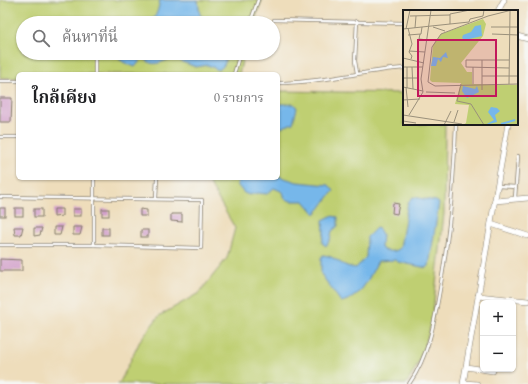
<!DOCTYPE html>
<html lang="th">
<meta charset="utf-8">
<style>
:root{--surface:#fff;--page:#f6f6f6;--text:#202124;--muted:#757577;--line:#e0e0e0}
body{margin:0;font-family:"EB Garamond","Noto Serif Thai",serif;background:var(--page);color:var(--text)}
.controls{position:absolute;right:12px;bottom:12px;display:grid;overflow:hidden;border-radius:6px;box-shadow:0 1px 3px #0004}
.controls button{width:36px;height:36px;display:grid;place-items:center;padding:0;border:0;border-bottom:1px solid var(--line);background:var(--surface);color:var(--text);font:20px sans-serif}
.list{margin:0;padding:0;list-style:none}
h2{display:flex;justify-content:space-between;align-items:center;height:52px;margin:0;padding:0 16px;font-size:17px}
h2 small{font-size:13px;font-weight:400;color:var(--muted)}
.icon{flex:none;width:22px;height:22px;fill:none;stroke:currentColor;stroke-width:2;stroke-linecap:round;stroke-linejoin:round}
.map{position:relative;flex:none;width:528px;height:384px;overflow:hidden}
.search{position:absolute;background:var(--surface);box-shadow:0 1px 3px #0004;left:16px;top:16px;width:264px;height:44px;display:flex;align-items:center;gap:10px;box-sizing:border-box;padding:0 14px;border-radius:22px;color:var(--muted);font-size:15px}
.panel{position:absolute;background:var(--surface);box-shadow:0 1px 3px #0004;left:16px;top:72px;width:264px;height:108px;border-radius:6px}
.map>svg:first-child{display:block}
.green{fill:#bfcf72;stroke:#6e7647}
.water{fill:#76b7ea;stroke:#496a83}
.building{fill:#d09bc8}
.lines{fill:none;stroke-linecap:round;stroke-linejoin:round}
.lane-casing{stroke:#857c6c;stroke-width:4}
.street-casing{stroke:#857c6c;stroke-width:6}
.lane{stroke:#fff;stroke-width:2.5}
.street{stroke:#fff;stroke-width:5}
.inset-river{fill:none;stroke:#76b7ea;stroke-width:2}
.inset-road{fill:none;stroke:#9a907b;stroke-width:1}
.view{fill:#c2185b;fill-opacity:0.15;stroke:#c2185b;stroke-width:2}
.inset-edge{fill:none;stroke:#1c1c1c;stroke-width:2}
</style>
<div class="map">
<svg width="528" height="384" viewBox="0 0 528 384">
<rect width="100%" height="100%" fill="#f6f6f2"/>
<filter id="ink" filterUnits="userSpaceOnUse"><feTurbulence type="fractalNoise" baseFrequency=".025" numOctaves="2"/><feDisplacementMap in="SourceGraphic" scale="8" xChannelSelector="R" yChannelSelector="G"/><feConvolveMatrix kernelMatrix="1 2 1 2 8 2 1 2 1" color-interpolation-filters="sRGB"/></filter>
<filter id="wash" filterUnits="userSpaceOnUse"><feTurbulence type="fractalNoise" baseFrequency=".012" numOctaves="4" result="noise"/><feDisplacementMap in="SourceGraphic" scale="16" xChannelSelector="R" yChannelSelector="G"/><feGaussianBlur stdDeviation="0.9" result="paint"/><feColorMatrix in="noise" values="0 0 0 0 0 0 0 0 0 0 0 0 0 0 0 0 0 1.4 0 .05"/><feComposite in="paint" operator="in"/></filter>
<g filter="url(#wash)">
<rect width="100%" height="100%" fill="#edb"/>
<g class="green">
<path d="M0 0H262L254 23H23V53H244L239 74H18V78H0Z"/>
<path d="M278 91 404 93V124H445L444 214 432 319C427 342 420 364 406 384H117L121 380 141 339 159 316 199 293 227 258 235 228 206 178H278Z"/>
</g>
<g class="water">
<path d="M160 0H198L200 15 212 23H134C154 22 156 20 160 0Z"/>
<path d="M114 53H135L140 61 135 67 123 62Z"/>
<path d="M146 53H223C228 59 225 67 218 70L208 65 196 67 182 62 177 58C166 58 155 69 146 60Z"/>
<path d="M278 104H294L297 108 293 123 278 129Z"/>
<path d="M278 176 297 182 329 185 334 191C326 198 323 207 315 214L304 201H291L285 199 283 192 274 188 267 194 257 193 249 195 244 193 238 186 237 178H278Z"/>
<path d="M413 197 436 201 439 203 429 266 427 268 398 262 395 260 378 261C369 277 362 298 341 302L321 274V258L323 255C337 256 338 266 356 268L366 257 367 237 376 228 379 229 382 234 381 247 383 250C389 251 395 253 400 248L408 202Z"/>
<path d="M331 216 338 217V226L332 231 330 240 326 246 322 243 324 232 323 220Z"/>
</g>
<g id="blocks">
<g class="building">
<path d="M0 98H12L11 122H0Z"/>
<path d="M393 203 399 204 397 214 392 213Z"/>
<rect x="0" y="208" width="5" height="8"/>
<rect x="15" y="208" width="8" height="8"/>
<rect x="34" y="209" width="8" height="8"/>
<path d="M54 209H62V216L54 217Z"/>
<rect x="73" y="209" width="8" height="7"/>
<rect x="102" y="209" width="7" height="7"/>
<path d="M140 209 147 210V216H140Z"/>
<path d="M171 214H182V222L171 221Z"/>
<path d="M14 227H23L21 235H15Z"/>
<path d="M54 227H62L60 235H54Z"/>
<path d="M73 227H82L80 235H73Z"/>
<path d="M34 228H42L40 235 34 236Z"/>
<rect x="102" y="228" width="7" height="7"/>
<rect x="141" y="230" width="7" height="7"/>
<path d="M0 259 22 260V271H0Z"/>
</g>
</g>
</g>
<g filter="url(#ink)">
<use href="#blocks" fill-opacity="0" stroke="#857c6c" stroke-width="1"/>
<g class="lines">
<g class="lane-casing">
<g id="lane">
<path d="M274 20 404 23"/>
<path d="M357 21 355 61 357 73"/>
<path d="M250 23 258 0"/>
<path d="M95 74V53"/>
<path d="M234 74 240 53"/>
<path d="M0 81H18"/>
<path d="M278 83C320 83 362 71 404 68"/>
<path d="M0 137H18"/>
<path d="M498 186 516 187"/>
<path d="M0 197 202 200 201 248 94 245H0"/>
<path d="M156 198 157 178"/>
<path d="M515 198 518 156"/>
<path d="M94 245V178"/>
<path d="M409 384C430 354 435 318 441 283 450 229 454 178 456 124"/>
</g>
</g>
<g class="street-casing">
<g id="street">
<path d="M498 11 504 0"/>
<path d="M517 36 528 39"/>
<path d="M495 201 528 198"/>
<path d="M491 224 528 236"/>
<path d="M478 296 528 301"/>
<path d="M466 367 493 371"/>
<path d="M464 383 477 384"/>
<path d="M463 384 508 124"/>
</g>
</g>
<use href="#lane" class="lane"/>
<use href="#street" class="street"/>
</g>
</g>
<g transform="translate(403 10)">
<rect width="115" height="115" fill="#edb"/>
<path d="M80 9 83 14 80 26 58 53 64 62H69V74L115 75V115H60L63 113 66 95 52 94 58 73 29 72 27 70 30 35 38 24Z" fill="#bfcf72"/>
<path d="M78 15 79 26 62 30 59 28 60 25 68 22 72 16ZM43 42 45 48 40 47 38 52 35 49 33 56H28L30 47 37 48ZM60 76 72 79 74 76 76 82 64 88 59 81ZM88 97 94 98 97 101 92 105 94 112 82 115 91 110 85 102Z" fill="#76b7ea"/>
<path class="inset-river" d="M98 114 112 110"/>
<path class="inset-road" d="M109 0 85 6 38 24 29 37 25 72 32 76 115 74M7 6 47 5M47 14V4L67 0M30 17 42 21M88 17H115M5 18 9 34 6 42 9 46 8 49M12 18 13 6M0 19 66 12 67 9 80 6 81 0M3 19 7 0M17 24 16 29 25 30M89 24 115 25M5 25 18 24 19 17M6 41 22 42M0 48 21 53M0 57H20M4 57V78M9 57 10 79M106 58 63 57V50H106M79 66H115M0 68H15M58 74 54 91 68 94 81 115M70 74V57M106 74 107 1M0 77 20 81M3 77 5 97M15 80V57M79 80V50M23 82 52 83M0 90 17 89M0 105 59 114M6 105 20 82 18 69 28 0M0 111 13 113M51 112 55 100M41 115 48 101"/>
<path class="view" d="M15 30H93V86H15Z"/>
<rect width="115" height="115" class="inset-edge"/>
</g>
</svg>
<div class="controls">
<button>+</button>
<button>−</button>
</div>
<div class="search"><svg class="icon" aria-label="search" viewBox="0 0 24 24"><circle cx="10" cy="10" r="6"/><path d="M15 15l6 6"/></svg>ค้นหาที่นี่</div>
<section class="panel">
<h2>ใกล้เคียง<small>0 รายการ</small></h2>
<ul class="list">
</ul>
</section>
</div>
